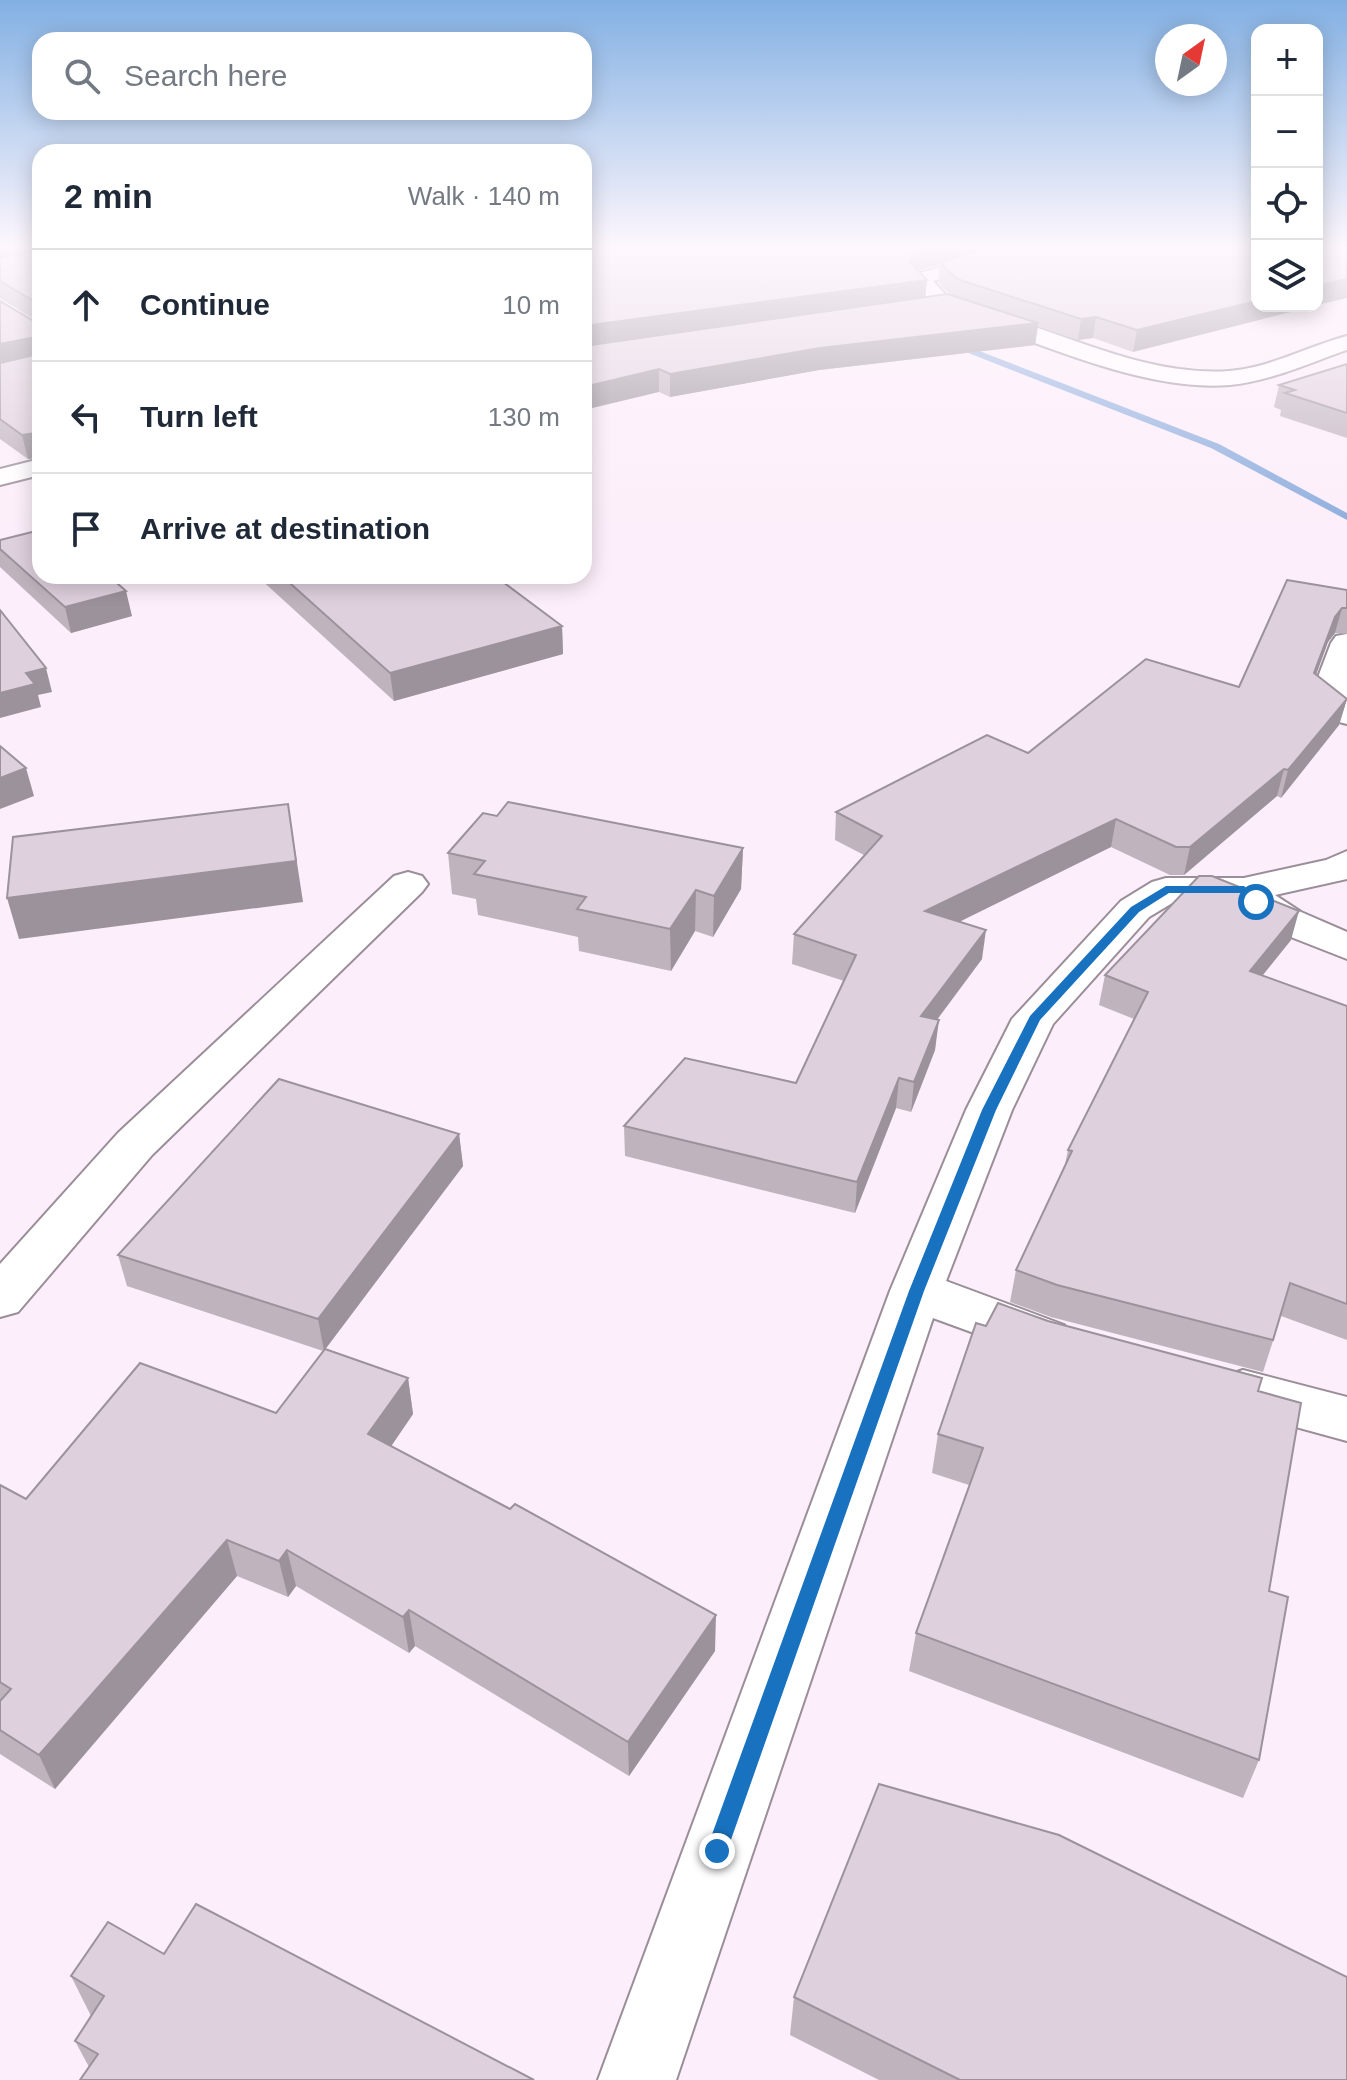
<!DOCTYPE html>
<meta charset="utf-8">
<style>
:root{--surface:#fff;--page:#f6f6f7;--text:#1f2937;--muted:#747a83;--line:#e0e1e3}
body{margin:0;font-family:Helvetica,sans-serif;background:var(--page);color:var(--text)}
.controls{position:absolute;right:24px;top:24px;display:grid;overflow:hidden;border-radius:16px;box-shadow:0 4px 20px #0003}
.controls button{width:72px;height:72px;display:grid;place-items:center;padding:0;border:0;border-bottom:2px solid var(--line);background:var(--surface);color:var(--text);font:40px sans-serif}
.compass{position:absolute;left:1155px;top:24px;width:72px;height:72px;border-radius:50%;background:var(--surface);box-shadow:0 4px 20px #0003;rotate:33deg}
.stop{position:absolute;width:24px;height:24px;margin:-18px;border:6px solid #1972bf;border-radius:50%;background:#fff}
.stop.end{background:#1972bf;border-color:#fff;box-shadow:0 2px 8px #0008}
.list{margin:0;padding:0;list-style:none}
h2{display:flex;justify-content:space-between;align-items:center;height:104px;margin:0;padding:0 32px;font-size:34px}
h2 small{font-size:26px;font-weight:400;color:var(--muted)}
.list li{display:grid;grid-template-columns:52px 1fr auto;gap:24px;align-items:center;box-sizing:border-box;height:112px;padding:0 32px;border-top:2px solid var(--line)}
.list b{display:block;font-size:30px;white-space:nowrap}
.list em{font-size:26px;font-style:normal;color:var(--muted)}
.icon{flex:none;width:44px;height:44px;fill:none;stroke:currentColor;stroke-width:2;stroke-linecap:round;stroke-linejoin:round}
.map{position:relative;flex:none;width:1347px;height:2080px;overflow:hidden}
.search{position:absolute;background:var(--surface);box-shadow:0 4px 20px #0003;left:32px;top:32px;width:560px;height:88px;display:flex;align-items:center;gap:20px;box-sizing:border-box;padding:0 28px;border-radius:24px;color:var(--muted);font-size:30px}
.panel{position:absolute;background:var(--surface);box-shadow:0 4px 20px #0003;left:32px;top:144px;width:560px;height:440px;border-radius:24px}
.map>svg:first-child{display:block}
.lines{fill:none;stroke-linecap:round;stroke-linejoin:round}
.stream{fill:#8aabdc;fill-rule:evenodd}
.minor-casing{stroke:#9a8e99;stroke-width:4}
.minor{fill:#fff;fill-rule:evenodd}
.wall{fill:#bfb3be;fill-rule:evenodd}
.shaded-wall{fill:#9b929b}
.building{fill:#ded0dd;stroke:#9b929b;stroke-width:2}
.route{fill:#1972bf}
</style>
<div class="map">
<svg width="1347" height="2080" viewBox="0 0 1347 2080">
<rect width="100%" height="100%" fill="#fceefa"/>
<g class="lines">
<path class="stream" d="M951 340 1219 444 1347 513V520L1211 448 948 345Z"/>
<g class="minor-casing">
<g id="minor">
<path d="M1018 245H1049L933 281 956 306 953 310H939L910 279 913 275Z"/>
<path d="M979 310C1061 330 1142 377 1229 371 1270 368 1308 346 1347 336V350C1309 363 1271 381 1230 385 1148 392 1049 347 972 320L969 316 972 312Z"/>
<path d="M40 459V475L0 485V469Z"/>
<path d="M1347 634V724L1335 721 1310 698 1331 643 1336 636Z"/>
<path d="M1347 851V879L1275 895 1301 912 1347 932V959L1273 930 1233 902H1174L1149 917 1053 1024 1012 1110 946 1281 1064 1325 1072 1339 1064 1353 1045 1359 933 1318 676 2080H598L890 1291 966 1110 1012 1019 1121 901 1152 882 1166 878H1244L1326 860Z"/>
<path d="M408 872 422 876 428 884 422 892 152 1155 18 1312 0 1317V1264L118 1133 394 876Z"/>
<path d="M1243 1370 1347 1397V1441L1223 1407 1215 1392 1223 1377Z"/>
</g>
</g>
<use href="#minor" class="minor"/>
</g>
<g class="wall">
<path d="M0 245H40V458L28 459 0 439V301L37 323V321L0 298Z"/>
<path d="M584 245H1257L1133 352 1093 338 1078 340 1038 327 1035 345 819 370 670 397 659 392ZM940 264 938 282 951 296 925 298 918 270Z"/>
<path d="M1347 364V438L1280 416 1281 410 1274 407 1279 385Z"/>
<path d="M0 540 132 616 71 633 0 567Z"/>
<path d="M257 576H495L562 626 563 654 394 701Z"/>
<path d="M1347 590V634L1335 633 1328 642 1316 675 1347 699 1339 725 1281 798 1277 796 1184 875H1170L1111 847 959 922 982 959 937 1020 935 1050 911 1112 896 1108 855 1213 625 1156 624 1126 796 1083 844 981 792 964 794 934 864 855 835 840 836 812 1239 687Z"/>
<path d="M497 816 743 848 741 889 713 937 695 931 671 971 579 951 578 937 478 915 476 899 452 894 448 853Z"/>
<path d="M1291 940 1262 975 1347 1006V1340L1281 1316 1263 1372 1051 1317 1010 1302 1016 1270 1064 1169 1068 1150 1134 1019 1099 1005 1105 975Z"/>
<path d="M459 1134 463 1166 325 1349 408 1378 413 1414 391 1446 715 1651 629 1776 415 1646 409 1653 296 1586 288 1597 237 1576 55 1789 0 1754V1485L26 1499 276 1413 323 1351 127 1286 118 1255Z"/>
<path d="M1048 1321 1258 1391 1269 1591 1259 1760 1243 1798 909 1671 916 1633 969 1485 932 1473 938 1434 986 1326Z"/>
<path d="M164 1954 89 2067 75 2041 91 2016 71 1976Z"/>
<path d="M794 1997 1347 2080H879L790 2035Z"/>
</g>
<g class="shaded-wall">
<path d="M0 245H37L40 255 0 262Z"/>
<path d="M584 245H602L584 253Z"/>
<path d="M939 245H1006L912 272 909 261 914 253Z"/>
<path d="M1347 279V298L1317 305V286Z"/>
<path d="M927 280 925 300 584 348V326Z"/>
<path d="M1257 301V306H1314L1133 352 1137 330Z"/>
<path d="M1096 317 1093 338 1078 340 1081 319Z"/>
<path d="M1038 323 1035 345 819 370 670 397V374L820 348Z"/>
<path d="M35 337 39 359 0 367V344Z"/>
<path d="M659 369V392L584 410V387Z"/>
<path d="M36 433 40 457 28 459 22 435Z"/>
<path d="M126 591 132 616 71 633 65 607Z"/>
<path d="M1342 608 1335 633 1328 642 1307 699 1314 673 1335 617Z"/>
<path d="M562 626 563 654 394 701 390 673Z"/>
<path d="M46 668 52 692 38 695 41 707 0 718V693L26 673Z"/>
<path d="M1347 699 1339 725 1281 798 1288 770Z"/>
<path d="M26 768 34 796 0 809V778Z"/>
<path d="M1284 769 1277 796 1184 875 1190 847Z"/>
<path d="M288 804 303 902 19 939 7 898Z"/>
<path d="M1116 819 1111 847 922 940 925 911Z"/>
<path d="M743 848 741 889 713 937 714 896Z"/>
<path d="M696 890 695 931 671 971 670 929Z"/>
<path d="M1299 911 1291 940 1242 1001 1250 971Z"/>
<path d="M986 930 982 959 917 1046 921 1016Z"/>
<path d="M939 1020 935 1050 911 1112 914 1082Z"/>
<path d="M899 1078 896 1108 855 1213 857 1182Z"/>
<path d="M459 1134 463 1166 324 1351 318 1319Z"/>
<path d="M408 1378 413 1414 375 1470 368 1434Z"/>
<path d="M227 1540 237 1576 55 1789 39 1755Z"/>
<path d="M287 1550 296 1586 288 1597 279 1561Z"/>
<path d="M409 1610 415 1646 409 1653 403 1617Z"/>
<path d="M716 1615 715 1651 629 1776 628 1742Z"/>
</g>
<g class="building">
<path d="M38 245H40V448L37 446 36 433 22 435 0 419V363L38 354V340L35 337 0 344V301L37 323V303L0 281V258L39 250Z"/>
<path d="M601 245H939L914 253 909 261 927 280 584 326V249Z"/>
<path d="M993 245H1257V301L1137 330 1096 317 1081 319 957 279 940 263Z"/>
<path d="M1317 245H1347V279L1317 286Z"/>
<path d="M947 294 1038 323 820 348 670 374 659 369 584 387V346Z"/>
<path d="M1347 364V413L1285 393 1295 390 1279 385Z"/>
<path d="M40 530V576H109L126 591 65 607 0 549V540Z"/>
<path d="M282 576H495L562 626 390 673Z"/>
<path d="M1287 580 1347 590V608H1342L1335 617 1314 673 1347 699 1288 770 1284 769 1190 847H1176L1116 819 925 911 986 930 921 1016 939 1020 914 1082 899 1078 857 1182 624 1126 685 1058 796 1083 856 955 794 934 882 836 836 812 987 735 1028 753 1146 659 1239 687Z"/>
<path d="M0 610 46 668 26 673 35 684 0 693Z"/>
<path d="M0 746 26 768 0 778Z"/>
<path d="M508 802 743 848 714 896 696 890 670 929 577 909 586 897 474 874 485 861 448 853 483 813 497 816Z"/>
<path d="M288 804 296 861 7 898 13 837Z"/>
<path d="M1199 876H1212L1299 911 1250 971 1347 1006V1304L1290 1283 1273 1340 1057 1285 1016 1270 1072 1151 1068 1150 1148 992 1105 975Z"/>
<path d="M279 1079 459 1134 318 1319 118 1255Z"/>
<path d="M998 1303 1048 1321 1262 1378 1258 1391 1301 1403 1269 1591 1288 1597 1259 1760 916 1633 983 1448 938 1434 976 1323 986 1326Z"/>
<path d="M325 1349 408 1378 368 1434 510 1509 515 1504 716 1615 628 1742 409 1610 403 1617 287 1550 279 1561 227 1540 39 1755 0 1730V1701L11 1689 0 1682V1485L26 1499 140 1363 276 1413Z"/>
<path d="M879 1784 1059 1835 1347 1977V2080H960L794 1997Z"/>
<path d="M196 1904 534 2080H80L98 2054 75 2041 104 1996 71 1976 108 1922 164 1954Z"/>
</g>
<linearGradient id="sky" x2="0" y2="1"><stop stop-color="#82b0e3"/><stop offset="0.46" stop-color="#fef7fd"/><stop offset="1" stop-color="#fef7fd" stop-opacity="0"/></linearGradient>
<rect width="1347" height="537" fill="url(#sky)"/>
<path class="route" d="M1166 886H1244L1262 902 1252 905 1241 893H1169L1139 912 1040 1020 996 1110 924 1291 727 1851 724 1858 717 1861 710 1858 706 1851 909 1291 982 1110 1030 1016 1131 907Z"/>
</svg>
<div class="controls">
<button>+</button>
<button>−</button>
<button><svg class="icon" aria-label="locate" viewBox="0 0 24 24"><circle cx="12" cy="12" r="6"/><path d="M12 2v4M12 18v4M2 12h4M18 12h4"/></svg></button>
<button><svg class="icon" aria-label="layers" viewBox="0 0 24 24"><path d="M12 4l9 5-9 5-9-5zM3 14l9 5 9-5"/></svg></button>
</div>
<svg class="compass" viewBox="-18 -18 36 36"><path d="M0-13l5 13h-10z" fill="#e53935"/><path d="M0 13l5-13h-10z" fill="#747a83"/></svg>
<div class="stop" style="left:1256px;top:902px"></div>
<div class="stop end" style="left:717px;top:1851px"></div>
<div class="search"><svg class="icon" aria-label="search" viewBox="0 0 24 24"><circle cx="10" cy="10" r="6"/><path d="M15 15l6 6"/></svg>Search here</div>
<section class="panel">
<h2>2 min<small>Walk · 140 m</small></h2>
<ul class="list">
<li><svg class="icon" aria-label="ahead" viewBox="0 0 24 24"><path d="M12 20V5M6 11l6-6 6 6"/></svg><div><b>Continue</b></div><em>10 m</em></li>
<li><svg class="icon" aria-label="left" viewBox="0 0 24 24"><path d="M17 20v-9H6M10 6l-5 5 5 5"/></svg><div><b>Turn left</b></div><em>130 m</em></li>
<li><svg class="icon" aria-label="arrive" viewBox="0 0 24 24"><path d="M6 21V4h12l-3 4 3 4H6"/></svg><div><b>Arrive at destination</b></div></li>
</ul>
</section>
</div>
